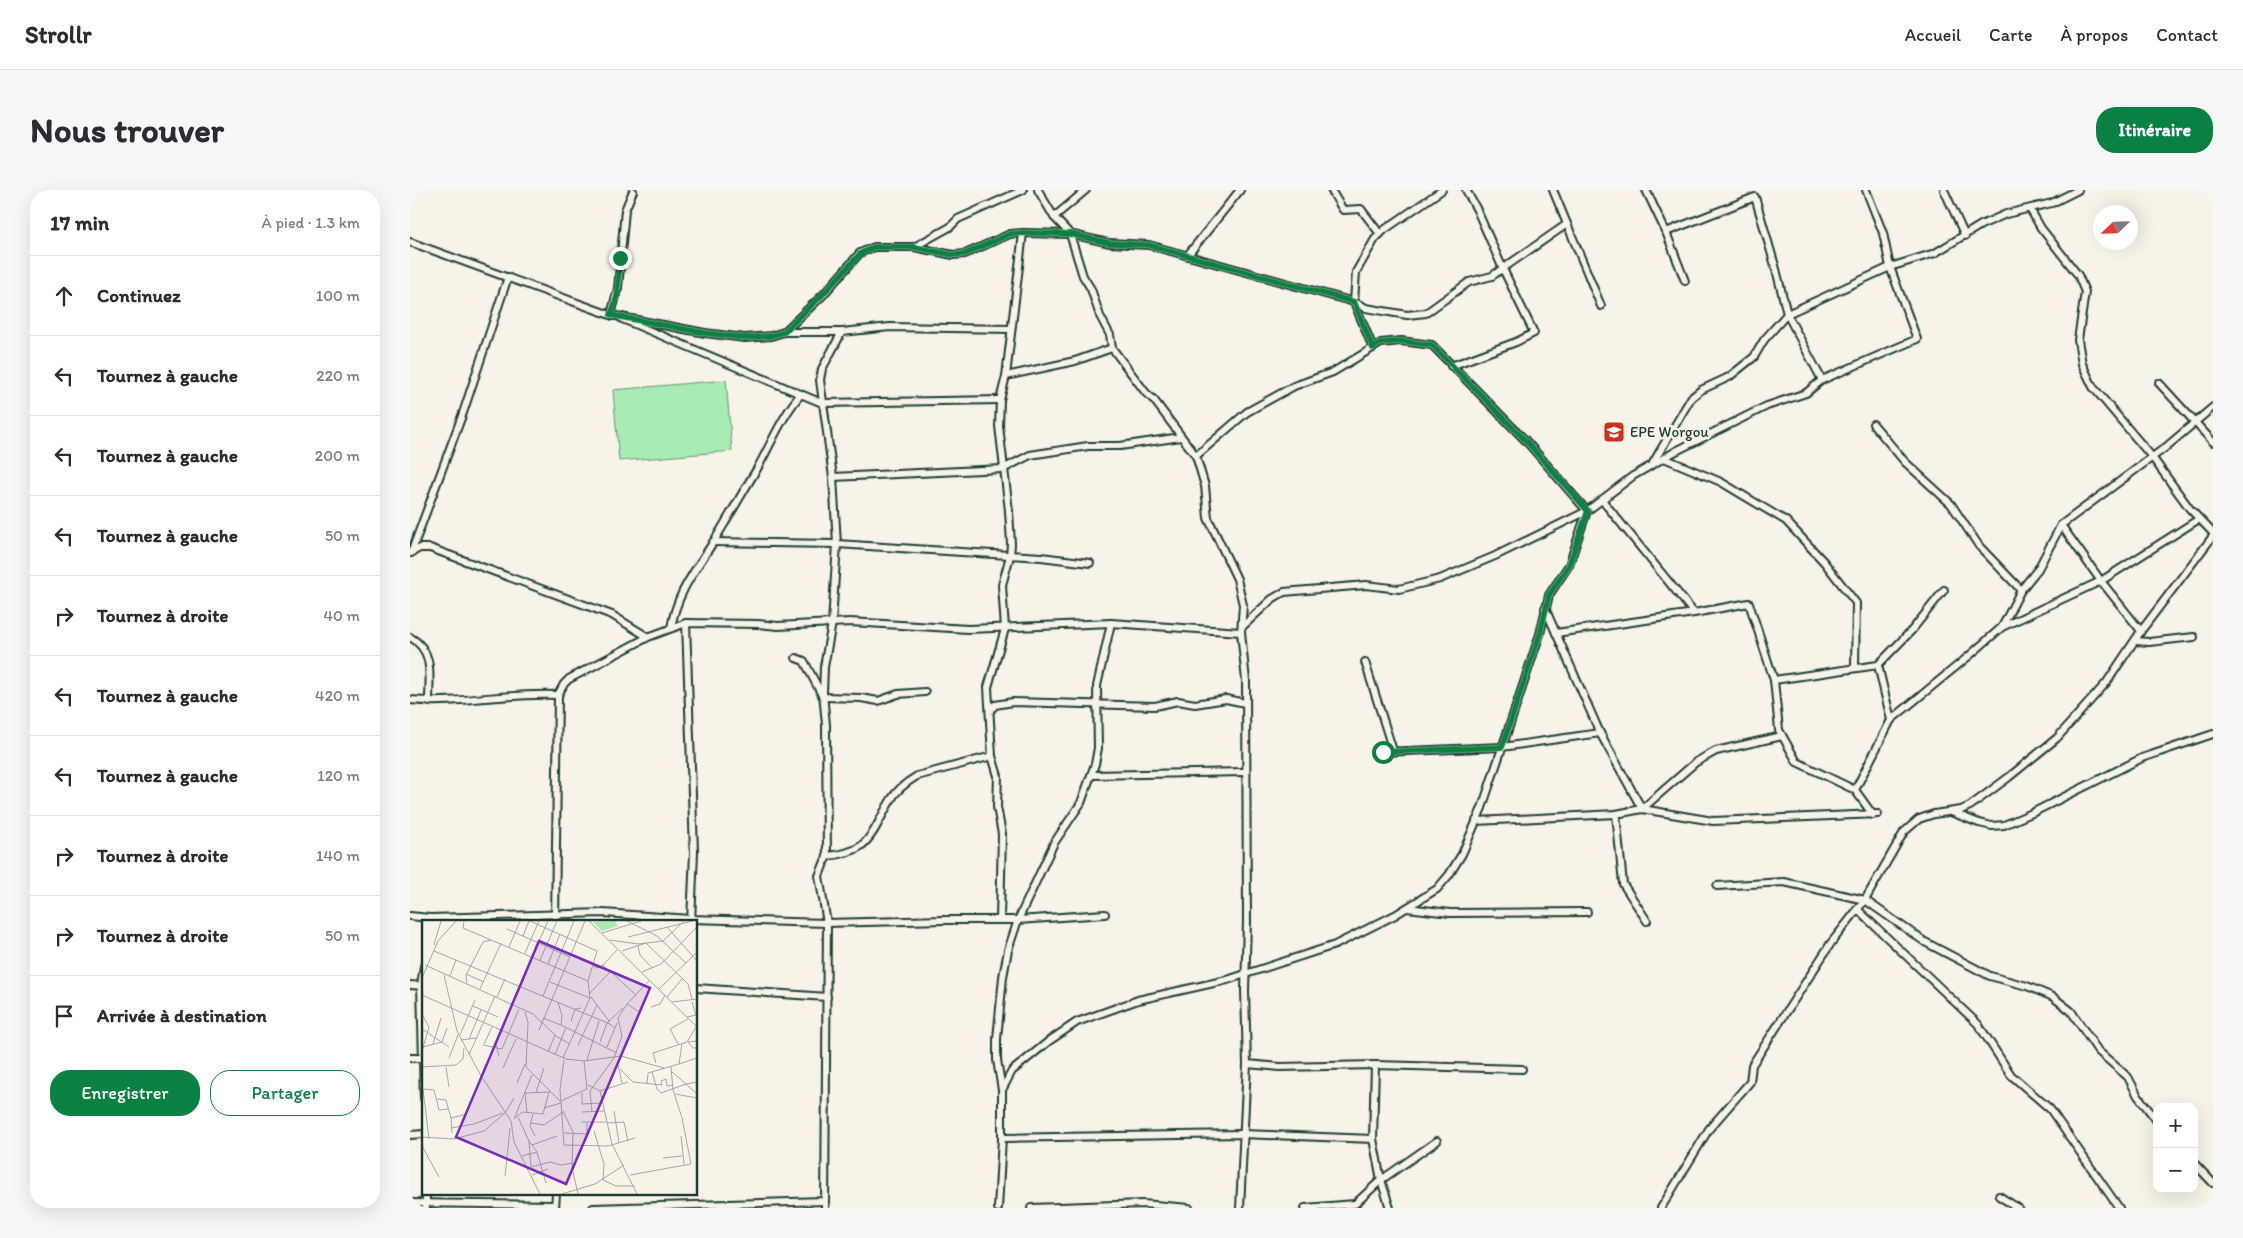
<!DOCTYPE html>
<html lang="fr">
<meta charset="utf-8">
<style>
:root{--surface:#fff;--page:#f7f7f7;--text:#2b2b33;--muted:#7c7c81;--line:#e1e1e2;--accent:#0b8043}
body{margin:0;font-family:Itim,sans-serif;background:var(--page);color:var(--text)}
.controls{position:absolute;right:15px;bottom:15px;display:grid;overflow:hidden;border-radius:10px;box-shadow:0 5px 20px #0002}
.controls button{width:45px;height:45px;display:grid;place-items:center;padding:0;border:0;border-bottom:1px solid var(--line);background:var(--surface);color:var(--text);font:25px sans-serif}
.compass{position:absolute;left:1683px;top:15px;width:45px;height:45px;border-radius:50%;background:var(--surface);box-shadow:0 5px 20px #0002;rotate:247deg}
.stop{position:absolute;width:15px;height:15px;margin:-11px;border:4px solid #0b8043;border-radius:50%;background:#fff}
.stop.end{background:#0b8043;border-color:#fff;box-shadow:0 1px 5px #0008}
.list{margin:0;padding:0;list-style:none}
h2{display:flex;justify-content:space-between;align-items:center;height:65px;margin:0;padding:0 20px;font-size:21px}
h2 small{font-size:16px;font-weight:400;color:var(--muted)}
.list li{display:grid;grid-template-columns:32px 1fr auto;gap:15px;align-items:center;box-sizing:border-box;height:80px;padding:0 20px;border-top:1px solid var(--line)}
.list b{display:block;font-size:19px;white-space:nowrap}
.list em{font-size:16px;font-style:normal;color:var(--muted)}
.actions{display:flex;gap:10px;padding:15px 20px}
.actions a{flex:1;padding:11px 0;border:1px solid var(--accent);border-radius:20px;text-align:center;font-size:18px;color:var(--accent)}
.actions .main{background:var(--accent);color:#fff}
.icon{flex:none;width:28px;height:28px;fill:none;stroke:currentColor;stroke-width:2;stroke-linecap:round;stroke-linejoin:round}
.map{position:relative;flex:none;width:1803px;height:1018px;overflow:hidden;border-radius:20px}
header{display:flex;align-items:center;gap:30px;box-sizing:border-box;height:70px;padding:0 25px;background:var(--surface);border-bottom:1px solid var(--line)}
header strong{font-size:24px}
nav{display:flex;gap:28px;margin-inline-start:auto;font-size:18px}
.intro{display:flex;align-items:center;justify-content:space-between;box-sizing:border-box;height:120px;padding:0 30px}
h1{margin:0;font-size:35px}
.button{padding:12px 22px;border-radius:20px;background:var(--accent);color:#fff;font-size:18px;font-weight:700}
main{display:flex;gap:30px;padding:0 30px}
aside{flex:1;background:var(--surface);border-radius:20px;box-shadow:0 5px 20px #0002}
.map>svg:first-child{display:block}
.park{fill:#a9ebb4;stroke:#649474}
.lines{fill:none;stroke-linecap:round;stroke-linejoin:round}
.street-casing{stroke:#1f3d34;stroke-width:10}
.street{stroke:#f7f3e8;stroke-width:6}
.route{stroke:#0b8043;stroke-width:6}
.labels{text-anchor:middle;stroke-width:5;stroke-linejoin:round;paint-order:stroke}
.poi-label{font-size:15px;fill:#1f3d34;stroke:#f7f3e8;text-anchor:start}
.inset-road{fill:none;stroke:#a1aaa0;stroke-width:1}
.view{fill:#7b2cbf;fill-opacity:0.15;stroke:#7b2cbf;stroke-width:2.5}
.inset-edge{fill:none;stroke:#1f3d34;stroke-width:2.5}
</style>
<header>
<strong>Strollr</strong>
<nav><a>Accueil</a><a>Carte</a><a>À propos</a><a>Contact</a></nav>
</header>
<div class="intro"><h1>Nous trouver</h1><a class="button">Itinéraire</a></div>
<main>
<aside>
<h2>17 min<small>À pied · 1.3 km</small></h2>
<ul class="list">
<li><svg class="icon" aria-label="ahead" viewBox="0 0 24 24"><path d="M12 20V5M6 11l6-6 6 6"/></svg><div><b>Continuez</b></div><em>100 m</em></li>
<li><svg class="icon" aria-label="left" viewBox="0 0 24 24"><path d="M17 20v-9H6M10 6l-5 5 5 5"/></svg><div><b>Tournez à gauche</b></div><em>220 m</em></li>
<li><svg class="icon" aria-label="left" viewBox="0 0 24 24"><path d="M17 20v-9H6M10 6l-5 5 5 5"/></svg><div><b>Tournez à gauche</b></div><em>200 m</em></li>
<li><svg class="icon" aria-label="left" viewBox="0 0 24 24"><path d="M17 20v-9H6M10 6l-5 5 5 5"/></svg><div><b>Tournez à gauche</b></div><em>50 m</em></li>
<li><svg class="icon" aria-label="right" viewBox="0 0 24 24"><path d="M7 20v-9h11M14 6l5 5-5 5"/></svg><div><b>Tournez à droite</b></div><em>40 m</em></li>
<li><svg class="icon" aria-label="left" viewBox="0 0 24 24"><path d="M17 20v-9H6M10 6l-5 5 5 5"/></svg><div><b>Tournez à gauche</b></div><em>420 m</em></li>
<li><svg class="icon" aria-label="left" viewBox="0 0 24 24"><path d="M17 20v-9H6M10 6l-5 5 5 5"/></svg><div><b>Tournez à gauche</b></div><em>120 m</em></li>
<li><svg class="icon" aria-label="right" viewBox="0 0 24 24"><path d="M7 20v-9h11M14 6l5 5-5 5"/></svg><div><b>Tournez à droite</b></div><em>140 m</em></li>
<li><svg class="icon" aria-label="right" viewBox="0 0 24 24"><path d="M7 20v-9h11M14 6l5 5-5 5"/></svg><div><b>Tournez à droite</b></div><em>50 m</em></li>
<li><svg class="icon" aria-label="arrive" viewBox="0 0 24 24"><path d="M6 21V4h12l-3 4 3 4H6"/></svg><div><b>Arrivée à destination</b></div></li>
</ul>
<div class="actions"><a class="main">Enregistrer</a><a>Partager</a></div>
</aside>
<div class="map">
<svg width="1803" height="1018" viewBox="0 0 1803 1018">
<rect width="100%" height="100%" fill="#f7f3e8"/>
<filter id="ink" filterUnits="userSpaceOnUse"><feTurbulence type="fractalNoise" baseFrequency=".02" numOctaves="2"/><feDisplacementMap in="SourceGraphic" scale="10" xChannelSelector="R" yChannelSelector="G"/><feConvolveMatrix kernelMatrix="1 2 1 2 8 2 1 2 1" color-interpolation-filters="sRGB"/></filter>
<g filter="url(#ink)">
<path class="park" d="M316 190 322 261 209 271 203 200Z"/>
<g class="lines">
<g class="street-casing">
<g id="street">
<path d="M628 0 644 27 660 44 673 86 681 99 690 126 700 145 702 158 736 203 744 210 786 266 795 296 798 328 827 389 833 415 831 442 836 491 837 732 835 800 837 874 830 1018"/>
<path d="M921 0 933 20 951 19 970 44"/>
<path d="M1143 0 1191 116"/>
<path d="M1236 0 1256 42 1275 91"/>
<path d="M1534 0 1555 46"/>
<path d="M223 1 215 20 208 98 201 125 295 143 335 148 361 146 374 142 413 105 450 63 464 57H504L543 65 555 64 600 44 613 43 660 44 699 53 739 55 944 112 956 118 997 125 1016 123 1059 92 1082 86 1157 34"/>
<path d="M1620 19 1631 38 1668 85 1675 102 1668 150 1672 174 1683 197 1742 267 1780 319 1803 343"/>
<path d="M644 27 676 0"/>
<path d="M1256 42 1345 7 1366 79 1377 124 1412 190"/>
<path d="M0 52 203 126"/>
<path d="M504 57 540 37 548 29 613 0"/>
<path d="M777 66 830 0"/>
<path d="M212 129 412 213 590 210"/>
<path d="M374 142H432L480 137 601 139"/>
<path d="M963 158 944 112 946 82 965 49 974 40 1032 0"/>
<path d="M1041 176 1106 152 1124 143 1093 79 1067 20 1056 0"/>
<path d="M596 186 665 171 702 158"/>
<path d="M1749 193 1803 252"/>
<path d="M1463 234 1495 272 1541 314 1569 356 1611 400"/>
<path d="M786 266 837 222 884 196 923 182 971 153 991 151 1022 155 1117 252 1177 321"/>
<path d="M1254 268 1311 292 1376 331 1414 372 1446 413 1445 478"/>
<path d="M1243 273 1281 208 1291 200 1319 187 1344 167 1354 150 1377 124 1480 77 1525 63 1571 35 1596 24 1642 13 1668 0"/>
<path d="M423 287 593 279 620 265 678 256H710L771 247"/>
<path d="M1192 310 1284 423"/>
<path d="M1651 335 1691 391 1731 441"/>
<path d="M303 352 427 354 631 367 680 373"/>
<path d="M1 363 53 223 98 87"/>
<path d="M1 363 10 358H20L202 425 238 447"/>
<path d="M1135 418 1190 543 1232 619 1286 572 1306 561 1372 546"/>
<path d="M276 433 284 662 281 732"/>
<path d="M833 436 862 409 874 402 956 395 989 399 1030 389 1085 366 1177 321 1223 286 1266 261 1357 216 1396 203 1412 190 1507 149 1480 77 1473 43 1456 0"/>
<path d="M1592 437 1611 400 1628 379 1651 335 1756 257 1803 217"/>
<path d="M261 438C267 402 285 381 304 351 319 327 332 303 347 279 361 254 372 226 391 204"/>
<path d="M1146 443 1284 423 1339 413 1364 490 1369 540 1387 572 1445 600 1463 625"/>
<path d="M0 447C25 461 19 486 19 512"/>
<path d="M1725 451 1739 452 1784 447"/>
<path d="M386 468 394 471 413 507 451 508 468 511 488 504 515 502"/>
<path d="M955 472 983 561"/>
<path d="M1468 475 1481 530"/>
<path d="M1364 490 1468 475 1502 440 1534 400"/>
<path d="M0 510C50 515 98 502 148 505"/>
<path d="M580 521 585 515 603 512 745 516 768 511 785 514 816 509 835 513"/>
<path d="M973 562 1092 557 1190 543"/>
<path d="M582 566 588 586 587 617 592 644 590 730"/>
<path d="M682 585 835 582"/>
<path d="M1445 600 1481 530 1559 466 1592 437 1691 391 1789 329"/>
<path d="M1541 622 1569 633 1582 636 1594 635 1622 623 1732 568 1803 544"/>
<path d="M1206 624 1213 694 1237 731"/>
<path d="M1066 631 1206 624 1232 619 1303 631 1468 624"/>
<path d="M417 666C428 665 441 663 451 656 465 645 471 625 481 610 487 599 497 592 507 586L582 566 578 497 595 439 592 395 600 366 601 354 599 321 589 236 590 210 596 186 613 43"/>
<path d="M1307 696 1374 692 1455 710 1515 752 1580 786 1617 796 1643 807 1661 821 1688 861 1718 887 1728 906 1747 931"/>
<path d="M997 718 1040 723 1177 722"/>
<path d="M1447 719 1568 834 1601 885 1640 919 1709 1018"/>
<path d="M0 726 20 728 193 723 281 729 417 733 534 730H608L695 724"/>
<path d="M145 732 148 505 154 494 159 489 238 447 276 433 348 434 368 436 440 432 558 439 701 433 831 442"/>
<path d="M14 776 11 795 14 908"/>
<path d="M0 795 14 796"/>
<path d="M286 798 417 807"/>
<path d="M0 868H14"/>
<path d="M837 874 870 877 965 875 1112 879"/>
<path d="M592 900 602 881 639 851 667 832 728 810 817 790 925 755 985 725 1027 699 1039 685 1052 664 1072 618 1130 444 1139 405 1159 375 1177 321"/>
<path d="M0 945 14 944"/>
<path d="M592 948 832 944 963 949 971 990 980 1018"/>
<path d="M963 949 965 875"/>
<path d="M1784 973 1803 993"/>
<path d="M16 1004V1018"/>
<path d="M1589 1006 1608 1018"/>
<path d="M0 1013 145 1015"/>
<path d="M145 1018 146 1004"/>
<path d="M183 1018 415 1011"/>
<path d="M415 1018 417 733 409 686 417 666 416 535 413 503 414 477 422 433 427 354 423 287 410 190 412 179 432 142"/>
<path d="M588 1018 592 948V900L587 870V849L593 787 598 760 608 730 644 653 671 613 685 574 688 558 687 496 701 433"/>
<path d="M621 1018 733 1014 779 1018"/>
<path d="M895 1018 945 1014 971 990 1027 951"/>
<path d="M1251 1018 1299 939 1340 892 1342 875 1421 753 1455 710 1494 642 1509 629 1524 624 1551 620 1560 616 1599 587 1647 548 1697 492 1731 441 1803 346"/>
</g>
</g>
<use href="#street" class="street"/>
</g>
</g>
<g class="lines" filter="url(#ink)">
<path class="route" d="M210 68 207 107 201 125 295 143 335 148 361 146 374 142 413 104 450 64 464 57H504L543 65 555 64 600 44 613 43 660 44 699 53 739 55 944 112 963 158 971 153 991 151 1022 155 1117 252 1178 321 1159 375 1139 405 1130 444 1092 557 973 562"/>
</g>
<defs>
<g id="school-square" transform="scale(1.125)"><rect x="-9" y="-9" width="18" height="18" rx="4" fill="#c8321e" stroke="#f7f3e8"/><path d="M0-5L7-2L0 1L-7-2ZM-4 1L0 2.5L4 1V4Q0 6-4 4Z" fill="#fff"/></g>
</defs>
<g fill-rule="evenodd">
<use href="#school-square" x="1204" y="242"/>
</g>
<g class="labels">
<g class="poi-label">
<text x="1220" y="247">EPE Worgou</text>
</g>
</g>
<g transform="translate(12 730)">
<rect width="275" height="275" fill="#f7f3e8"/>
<path d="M193 1 196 6 180 11 171 2Z" fill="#a9ebb4"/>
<path class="inset-road" d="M42 1 41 8 69 20M108 1 175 31 166 61M167 1 275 107M205 1 235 16 264 43M245 7 275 41M85 9 148 37M180 13 219 1M101 16 107 1M206 17 270 1M188 20 216 24 241 21 262 1M12 25 19 1M216 26 218 35 230 48M87 27 98 1M12 31 188 104 192 108M200 31 224 23 266 64 270 79M103 33 117 1M110 37 126 1M118 40 135 1M126 44 138 14M3 45 111 94 134 116 148 124M181 45 195 30M188 51 214 75M220 52 239 44 274 8M44 54 62 62M22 55 35 111 59 156 89 201 92 222 118 274M28 56 34 40M0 58 16 21 34 1M128 62 168 78M45 63 44 55 61 22 69 20 166 61 168 78 141 138M99 66 110 37M58 69 79 23M237 69 275 32M168 73 188 52 181 45 176 48 171 46M0 75 144 139 162 141 199 136 242 148M121 76 152 1M75 77 83 59M169 77 187 101M245 77 260 59M250 82 275 79M136 83 140 95 139 105 195 133M205 84 227 61M51 86 76 97M229 87 238 84 243 75M103 92 106 102 104 147 138 181M0 94 7 107 0 131M265 97 274 95 270 82M121 98 139 105M149 101 153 89 159 88M0 109 27 127M117 110 163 1M38 115 53 80M47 119 59 90M39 120 54 118M275 121 266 122 271 128H275M178 122 185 103 201 88M11 124 19 98M62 124 70 107M256 124 248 109 266 99M61 125 80 129 97 89M156 125 175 85M1 127 20 122 25 108M185 127 195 103M126 132 133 115M47 135 73 76M133 135 144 107M77 136 74 124 90 85M27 138 36 115M142 140 138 169 142 225 186 226 213 218M165 140 177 101M234 143 231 133 265 122 274 107M257 144 275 138M196 145 200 163M0 147 34 145 41 139 42 128M24 147 27 167M81 148 94 119M198 149 211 162 240 165 239 161 244 159 245 166 251 165M230 152 235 169 239 173 264 164 275 174M250 152 264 164 275 162M95 163 103 144M225 164 226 153 257 144 260 123M166 165 178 171 190 224 215 274M1 169 7 219M2 169 12 170 17 190 26 189M178 171 206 162M114 172 122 148M160 173V184L180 183M253 174 275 178M15 179 24 180 29 198 45 194M139 181 165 169 162 141M122 188 139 183M141 191 151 212 150 248 156 274M192 191 197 223M105 192 103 173 128 172M160 192 183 191M170 192 168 171 192 138 200 116 196 98 205 84 217 92M111 194 108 206 113 216M96 197 107 221 109 247M29 198 30 213M92 198 101 192 121 194 127 172M92 199 110 155M159 202H185M109 203 122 205 141 192M185 203 202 202 206 221M29 208 52 204 81 193M172 211 182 244 181 260 194 266H213M142 213 165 214V203M259 216 262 244M0 217 32 219 62 211 83 193 92 178M107 221 115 232 124 263M110 225 135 216M0 226 17 257M100 236 115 232M241 238 260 236M109 247 128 242 139 245 151 243M110 255 126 249M208 255 269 244 260 198 251 170 249 147M83 256 88 208M140 274 173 264 202 245"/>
<path class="view" d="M117 21 228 68 144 264 34 217Z"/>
<rect width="275" height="275" class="inset-edge"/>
</g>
</svg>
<div class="controls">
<button>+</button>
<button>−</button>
</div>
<svg class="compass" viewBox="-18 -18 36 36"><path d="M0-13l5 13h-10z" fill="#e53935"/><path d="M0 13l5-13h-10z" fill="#7c7c81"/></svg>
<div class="stop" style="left:973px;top:562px"></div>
<div class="stop end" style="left:210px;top:68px"></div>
</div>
</main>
